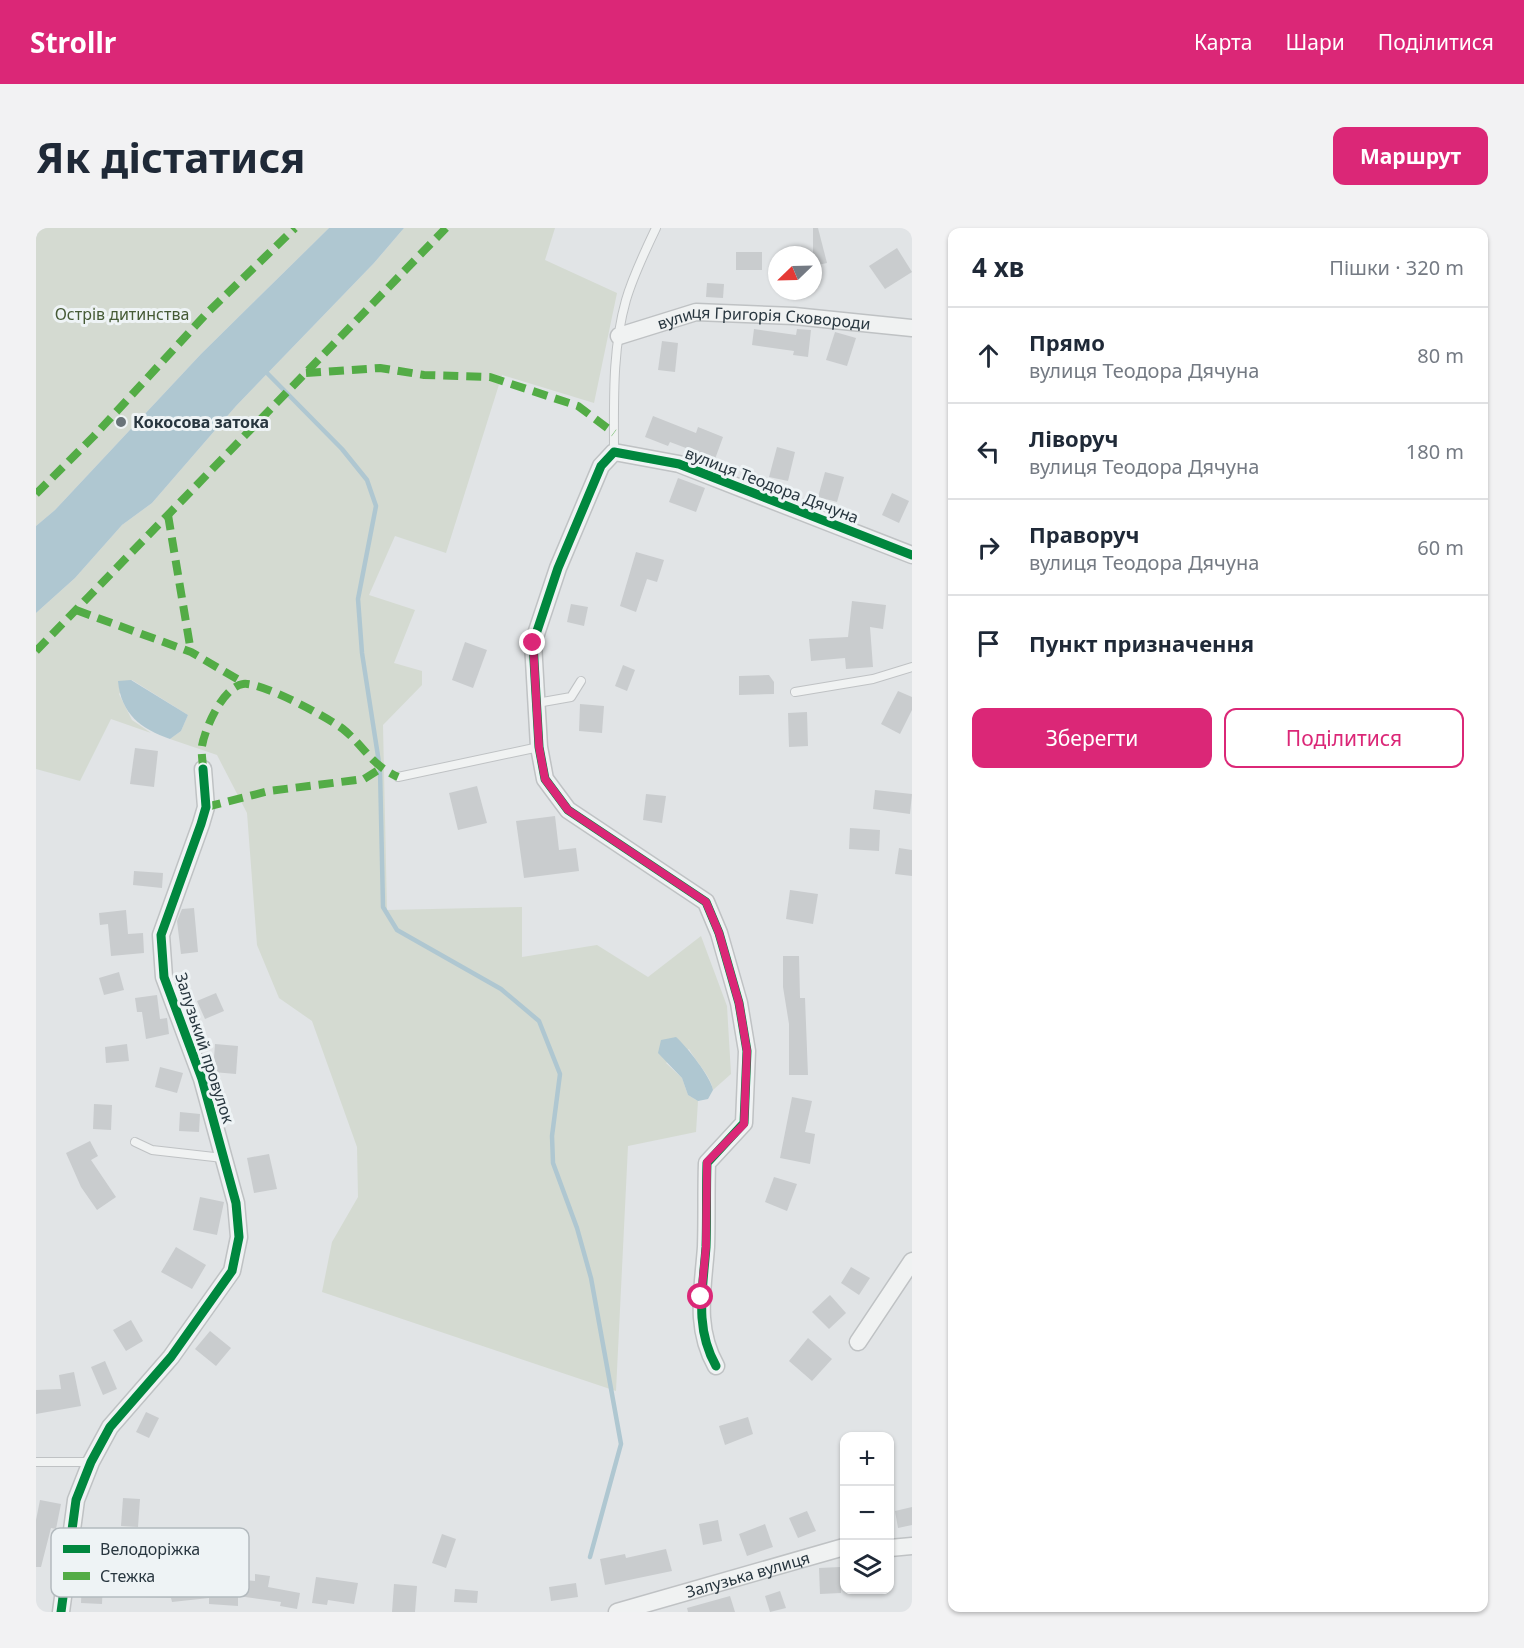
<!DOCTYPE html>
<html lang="uk">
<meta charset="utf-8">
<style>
:root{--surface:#fff;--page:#f2f2f3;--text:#1f2937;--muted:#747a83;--line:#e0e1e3;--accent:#db2777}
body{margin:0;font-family:"Noto Sans",sans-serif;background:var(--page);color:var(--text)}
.controls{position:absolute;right:18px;bottom:18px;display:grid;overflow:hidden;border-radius:12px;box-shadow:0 2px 4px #0004}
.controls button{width:54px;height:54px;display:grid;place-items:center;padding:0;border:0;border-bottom:2px solid var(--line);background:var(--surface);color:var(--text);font:30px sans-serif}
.compass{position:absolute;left:732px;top:18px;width:54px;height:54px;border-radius:50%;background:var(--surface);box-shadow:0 2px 4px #0004;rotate:247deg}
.stop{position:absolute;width:18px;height:18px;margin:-14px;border:4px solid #db2777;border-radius:50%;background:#fff}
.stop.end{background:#db2777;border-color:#fff;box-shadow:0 2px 6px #0008}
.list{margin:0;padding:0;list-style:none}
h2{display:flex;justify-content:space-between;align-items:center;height:78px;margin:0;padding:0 24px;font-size:26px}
h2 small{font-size:20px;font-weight:400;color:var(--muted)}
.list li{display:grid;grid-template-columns:39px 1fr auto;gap:18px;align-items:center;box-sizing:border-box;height:96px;padding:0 24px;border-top:2px solid var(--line)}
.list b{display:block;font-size:22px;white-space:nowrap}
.list p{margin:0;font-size:20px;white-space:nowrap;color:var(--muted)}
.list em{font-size:20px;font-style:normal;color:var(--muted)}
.actions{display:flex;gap:12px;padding:18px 24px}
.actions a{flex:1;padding:14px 0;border:2px solid var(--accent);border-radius:12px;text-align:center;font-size:21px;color:var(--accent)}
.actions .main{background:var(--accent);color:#fff}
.icon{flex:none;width:33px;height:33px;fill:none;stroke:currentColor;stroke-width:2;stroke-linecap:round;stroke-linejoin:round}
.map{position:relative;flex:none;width:876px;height:1384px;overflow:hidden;border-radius:12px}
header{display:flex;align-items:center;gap:36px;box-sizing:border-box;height:84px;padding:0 30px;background:var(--accent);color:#fff}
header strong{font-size:28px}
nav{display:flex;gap:33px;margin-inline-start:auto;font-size:21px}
.intro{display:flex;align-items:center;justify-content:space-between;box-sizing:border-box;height:144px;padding:0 36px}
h1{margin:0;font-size:42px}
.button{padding:15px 27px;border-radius:12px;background:var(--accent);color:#fff;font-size:21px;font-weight:700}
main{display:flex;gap:36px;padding:0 36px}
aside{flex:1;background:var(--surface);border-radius:12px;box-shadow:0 2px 4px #0004}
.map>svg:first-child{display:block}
.green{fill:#d4dad1}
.water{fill:#afc7d1}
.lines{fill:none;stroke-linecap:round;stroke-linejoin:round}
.stream{stroke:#afc7d1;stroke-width:4.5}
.building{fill:#c9ccce}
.lane-casing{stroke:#bfc2c4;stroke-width:10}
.street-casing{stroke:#bfc2c4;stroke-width:19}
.lane{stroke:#f0f2f2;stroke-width:8}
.street{stroke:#f0f2f2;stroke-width:16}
.quiet{stroke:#53ac46;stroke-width:8;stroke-dasharray:15 8;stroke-linecap:butt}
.cycleway-casing{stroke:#eef3f5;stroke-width:13}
.cycleway{stroke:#00873e;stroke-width:9}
.route{stroke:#db2777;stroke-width:8}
.poi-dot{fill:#697379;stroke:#eef3f5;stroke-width:2}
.labels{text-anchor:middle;stroke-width:6;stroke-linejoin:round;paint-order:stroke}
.park-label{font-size:16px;fill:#455a35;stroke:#eef3f5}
.street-label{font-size:16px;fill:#28363f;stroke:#eef3f5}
.poi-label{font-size:16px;font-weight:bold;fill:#28363f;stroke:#eef3f5;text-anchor:start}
.key{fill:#eef3f5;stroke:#b3babe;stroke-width:1.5}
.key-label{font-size:16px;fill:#28363f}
</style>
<header>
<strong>Strollr</strong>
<nav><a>Карта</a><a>Шари</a><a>Поділитися</a></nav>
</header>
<div class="intro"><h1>Як дістатися</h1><a class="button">Маршрут</a></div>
<main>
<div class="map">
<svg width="876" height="1384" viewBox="0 0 876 1384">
<rect width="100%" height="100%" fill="#e1e4e6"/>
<g class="green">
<path d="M0 0H293L165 126 19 282 0 298Z"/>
<path d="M368 0H519L509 32 581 65 558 175 466 147 410 325 359 308 333 367 379 382 358 435 386 443V457L347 497 351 682 486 679V729L561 717 612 749 665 708 691 778 695 846 677 862C675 848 660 834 653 821L630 835 646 850 652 867 662 873 660 904 592 918 580 1163 286 1064 296 1014 322 969 321 919 276 793 243 770 221 717 211 585 181 527 134 511 145 503 152 487 96 452 83 466 96 492 115 505 75 491 44 553 0 541V385L39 350 86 297 116 275 200 178 338 35Z"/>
</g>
<g class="water">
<path d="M293 0H368L338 35 200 178 116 275 86 297 39 350 0 385V298L19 282 165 126Z"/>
<path d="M95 452 152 487 145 503 134 511C105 501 85 486 82 453Z"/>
<path d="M640 809C651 819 675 849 677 862L672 871 662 873 652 867 646 850 622 825 625 812Z"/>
</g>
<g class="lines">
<path class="stream" d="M232 146 306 221 331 252 340 278 322 371 326 425 344 541 347 679 361 702 465 761 503 793 524 846 516 908 517 935 541 1000 555 1050 585 1216 554 1329"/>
</g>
<g class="building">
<path d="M777 0H782L791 35 777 38Z"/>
<path d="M861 20 876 44 849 61 833 38Z"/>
<rect x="700" y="24" width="26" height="18"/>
<path d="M671 55 688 56 687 70 670 69Z"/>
<path d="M718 101 760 107 761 101 775 102 772 129 757 127 758 123 716 117Z"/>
<path d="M799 104 820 110 811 138 790 132Z"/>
<path d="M626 113 642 115 639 144 622 142Z"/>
<path d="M617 188 660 205 662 199 687 209 679 231 634 214 632 218 609 209Z"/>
<path d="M741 219 759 224 752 253 733 249Z"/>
<path d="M789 244 808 249 801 274 782 269Z"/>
<path d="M642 250 669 260 660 284 633 274Z"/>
<path d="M856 265 873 273 863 295 846 287Z"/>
<path d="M600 324 628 332 621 354 611 351 600 384 584 378Z"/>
<path d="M816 373 850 377 847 401 834 399 837 439 810 441 809 430 775 433 773 411 812 409Z"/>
<path d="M535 376 552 379 548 398 531 394Z"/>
<path d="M429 414 451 422 437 460 416 452Z"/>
<path d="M587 437 599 442 591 463 579 458Z"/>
<path d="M733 447 738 454V466L703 467V448Z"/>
<path d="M862 463 876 469V482L864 506 845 496Z"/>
<path d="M544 476 568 478 566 505 543 503Z"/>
<path d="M771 484 772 518 753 519 752 485Z"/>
<path d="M99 520 122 523 118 559 94 556Z"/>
<path d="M441 558 451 595 422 602 413 565Z"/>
<path d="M839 562 876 566 874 586 837 581Z"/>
<path d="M610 566 630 568 626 595 607 592Z"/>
<path d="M519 588 523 622 540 620 543 643 488 650 480 593Z"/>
<path d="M814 600 844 602 843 623 813 621Z"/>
<path d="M863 620 876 622V648L859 646Z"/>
<path d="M98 643 127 645 126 660 97 657Z"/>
<path d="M754 662 782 666 777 696 750 691Z"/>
<path d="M158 680 162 724 145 726 141 693 146 681Z"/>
<path d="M90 682 92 706 107 705 108 725 75 728 72 696 64 697 63 685Z"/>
<path d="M747 728H763L764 770H769L772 847H753V796L747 759Z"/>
<path d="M83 744 88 762 68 767 63 750Z"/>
<path d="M180 765 188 783 169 791 161 773Z"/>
<path d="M121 767 124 791 131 790 133 806 110 811 106 784H101L99 770Z"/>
<path d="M91 816 93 833 70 835 69 819Z"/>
<path d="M179 816 202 818 200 846 177 844Z"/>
<path d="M124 839 147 845 141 865 119 859Z"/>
<path d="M756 869 776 873 769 904 779 906 774 936 744 930Z"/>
<path d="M58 876 76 877 75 902 57 901Z"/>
<path d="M144 884 164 886 163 904 143 903Z"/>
<path d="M54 913 62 928 55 932 80 969 61 982 45 959 30 925Z"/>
<path d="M233 926 241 961 218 965 211 930Z"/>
<path d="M738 949 761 956 751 983 729 974Z"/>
<path d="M164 969 188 974 181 1007 157 1002Z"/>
<path d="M140 1019 170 1037 156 1061 125 1044Z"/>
<path d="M815 1039 834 1050 823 1067 805 1055Z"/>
<path d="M794 1067 810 1085 793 1101 776 1084Z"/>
<path d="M95 1092 107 1113 90 1123 77 1102Z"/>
<path d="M174 1103 195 1120 180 1138 159 1121Z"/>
<path d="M772 1110 796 1131 776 1153 753 1133Z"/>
<path d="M69 1133 81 1161 67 1167 55 1139Z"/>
<path d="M38 1144 45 1178 0 1186V1162L25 1161 23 1147Z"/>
<path d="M110 1184 123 1190 113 1210 100 1204Z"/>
<path d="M712 1189 717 1206 689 1217 683 1198Z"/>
<path d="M87 1270 104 1271 102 1299 85 1298Z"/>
<path d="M4 1272 25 1276 20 1301 15 1300 5 1339H0V1292Z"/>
<path d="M876 1279V1297L862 1300 859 1283Z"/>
<path d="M771 1283 780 1303 762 1310 753 1290Z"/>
<path d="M682 1292 686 1313 667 1317 663 1296Z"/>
<path d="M729 1296 737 1319 711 1328 703 1306Z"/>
<path d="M406 1306 420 1311 410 1340 396 1335Z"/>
<path d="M630 1321 636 1343 569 1357 564 1331 589 1326 590 1330Z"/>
<path d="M47 1329 68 1330 66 1376 45 1375Z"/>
<path d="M94 1339 120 1340V1351L156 1347 219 1353V1346L234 1348 232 1359 264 1365 261 1381 244 1378 245 1374 202 1368V1378L173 1376V1370L136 1374 135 1370 102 1369 103 1355 93 1354Z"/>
<path d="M804 1339 805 1365 784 1366 783 1340Z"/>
<path d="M280 1349 322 1355 318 1376 292 1372 291 1377 276 1375Z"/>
<path d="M540 1355 542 1369 515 1373 513 1359Z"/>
<path d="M358 1356 381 1358 379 1384H356Z"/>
<path d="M419 1361 442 1363 441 1375 418 1374Z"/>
<path d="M744 1363 750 1380 734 1384 729 1368Z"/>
<path d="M694 1368 699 1384H652L651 1380Z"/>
</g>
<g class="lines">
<g class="lane-casing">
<g id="lane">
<path d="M578 224C578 174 576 121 590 72 597 48 609 23 620 0"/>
<path d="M759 464 837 451 876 439"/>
<path d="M501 475 535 469 545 453"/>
<path d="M362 549 503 519"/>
<path d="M99 914 116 922 187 930"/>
<path d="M0 1234H55"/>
</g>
</g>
<g class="street-casing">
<g id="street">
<path id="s1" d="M583 108 660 84 758 88 876 100"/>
<path d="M822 1114 876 1033"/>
<path d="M680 1138C658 1099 667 1061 670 1019 671 991 670 963 671 935L708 895 711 823 703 775 683 705 670 674 532 582 509 551 503 519 497 415 522 340 565 238 578 224 643 236 876 327"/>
<path d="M854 1320 876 1318"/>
<path d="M25 1384 40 1272 55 1234 74 1199 135 1129 196 1043 203 1009 200 975 166 851 128 749 125 707 165 596 170 579 167 541"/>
<path id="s2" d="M581 1384 808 1319"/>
</g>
</g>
<use href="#lane" class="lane"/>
<use href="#street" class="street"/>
<g class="quiet">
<path d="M270 145 344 140 388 147 454 149 542 178 578 205"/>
<path d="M0 266 58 208 171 85 259 0"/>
<path d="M132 287 155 424"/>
<path d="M40 382 155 424 208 455"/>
<path d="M0 423 410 0"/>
<path d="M167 541C167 534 165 526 166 518 169 500 187 459 207 456 224 453 293 490 307 501 329 519 335 537 362 549"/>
<path d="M170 579 233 563 328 551 344 541"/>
</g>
<g class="cycleway-casing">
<g id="cycleway">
<path d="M680 1138C658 1099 667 1061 670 1019 671 991 670 963 671 935L708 895 711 823 703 775 683 705 670 674 532 582 509 551 503 519 497 415 522 340 565 238 578 224 643 236 876 327"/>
<path d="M25 1384 40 1272 55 1234 74 1199 135 1129 196 1043 203 1009 200 975 166 851 128 749 125 707 165 596 170 579 167 541"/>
</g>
</g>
<use href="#cycleway" class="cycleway"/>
</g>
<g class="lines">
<path class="route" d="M497 415 503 519 509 551 532 582 670 674 683 705 703 775 711 823 708 896 671 934 670 1019 665 1069"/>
</g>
<circle class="poi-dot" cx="85" cy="194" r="6"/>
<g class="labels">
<g class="park-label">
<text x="86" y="92">Острів дитинства</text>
</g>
<g class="street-label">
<text dy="6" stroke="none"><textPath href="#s1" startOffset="148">вулиця Григорія Сковороди</textPath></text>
<text transform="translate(736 257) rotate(21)" y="6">вулиця Теодора Дячуна</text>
<text transform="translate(169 820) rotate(72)" y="6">Залузький провулок</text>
<text dy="6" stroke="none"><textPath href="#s2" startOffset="136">Залузька вулиця</textPath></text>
</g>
<g class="poi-label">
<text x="97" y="200">Кокосова затока</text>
</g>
</g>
<rect x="15" y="1300" width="198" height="69" rx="9" class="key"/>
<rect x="27" y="1317" width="27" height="8" fill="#00873e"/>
<rect x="27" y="1344" width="27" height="8" fill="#53ac46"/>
<g class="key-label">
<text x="64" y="1327">Велодоріжка</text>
<text x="64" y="1354">Стежка</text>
</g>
</svg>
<div class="controls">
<button>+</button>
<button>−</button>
<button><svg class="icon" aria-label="layers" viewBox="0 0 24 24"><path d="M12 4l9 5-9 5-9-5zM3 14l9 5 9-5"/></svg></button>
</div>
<svg class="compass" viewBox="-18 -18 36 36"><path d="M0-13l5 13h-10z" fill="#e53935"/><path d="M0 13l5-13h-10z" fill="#747a83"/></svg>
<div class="stop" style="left:665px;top:1069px"></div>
<div class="stop end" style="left:497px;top:415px"></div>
</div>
<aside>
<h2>4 хв<small>Пішки · 320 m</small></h2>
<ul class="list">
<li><svg class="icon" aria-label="ahead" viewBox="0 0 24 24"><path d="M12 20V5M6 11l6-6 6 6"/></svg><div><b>Прямо</b><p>вулиця Теодора Дячуна</p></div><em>80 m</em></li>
<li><svg class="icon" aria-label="left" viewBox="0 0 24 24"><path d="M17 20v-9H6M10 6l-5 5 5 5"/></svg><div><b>Ліворуч</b><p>вулиця Теодора Дячуна</p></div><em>180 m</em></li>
<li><svg class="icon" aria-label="right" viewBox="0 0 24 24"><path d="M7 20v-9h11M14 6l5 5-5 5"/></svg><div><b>Праворуч</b><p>вулиця Теодора Дячуна</p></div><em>60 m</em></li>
<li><svg class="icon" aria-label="arrive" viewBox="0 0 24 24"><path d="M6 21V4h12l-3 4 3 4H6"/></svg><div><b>Пункт призначення</b></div></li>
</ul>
<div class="actions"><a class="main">Зберегти</a><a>Поділитися</a></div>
</aside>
</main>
